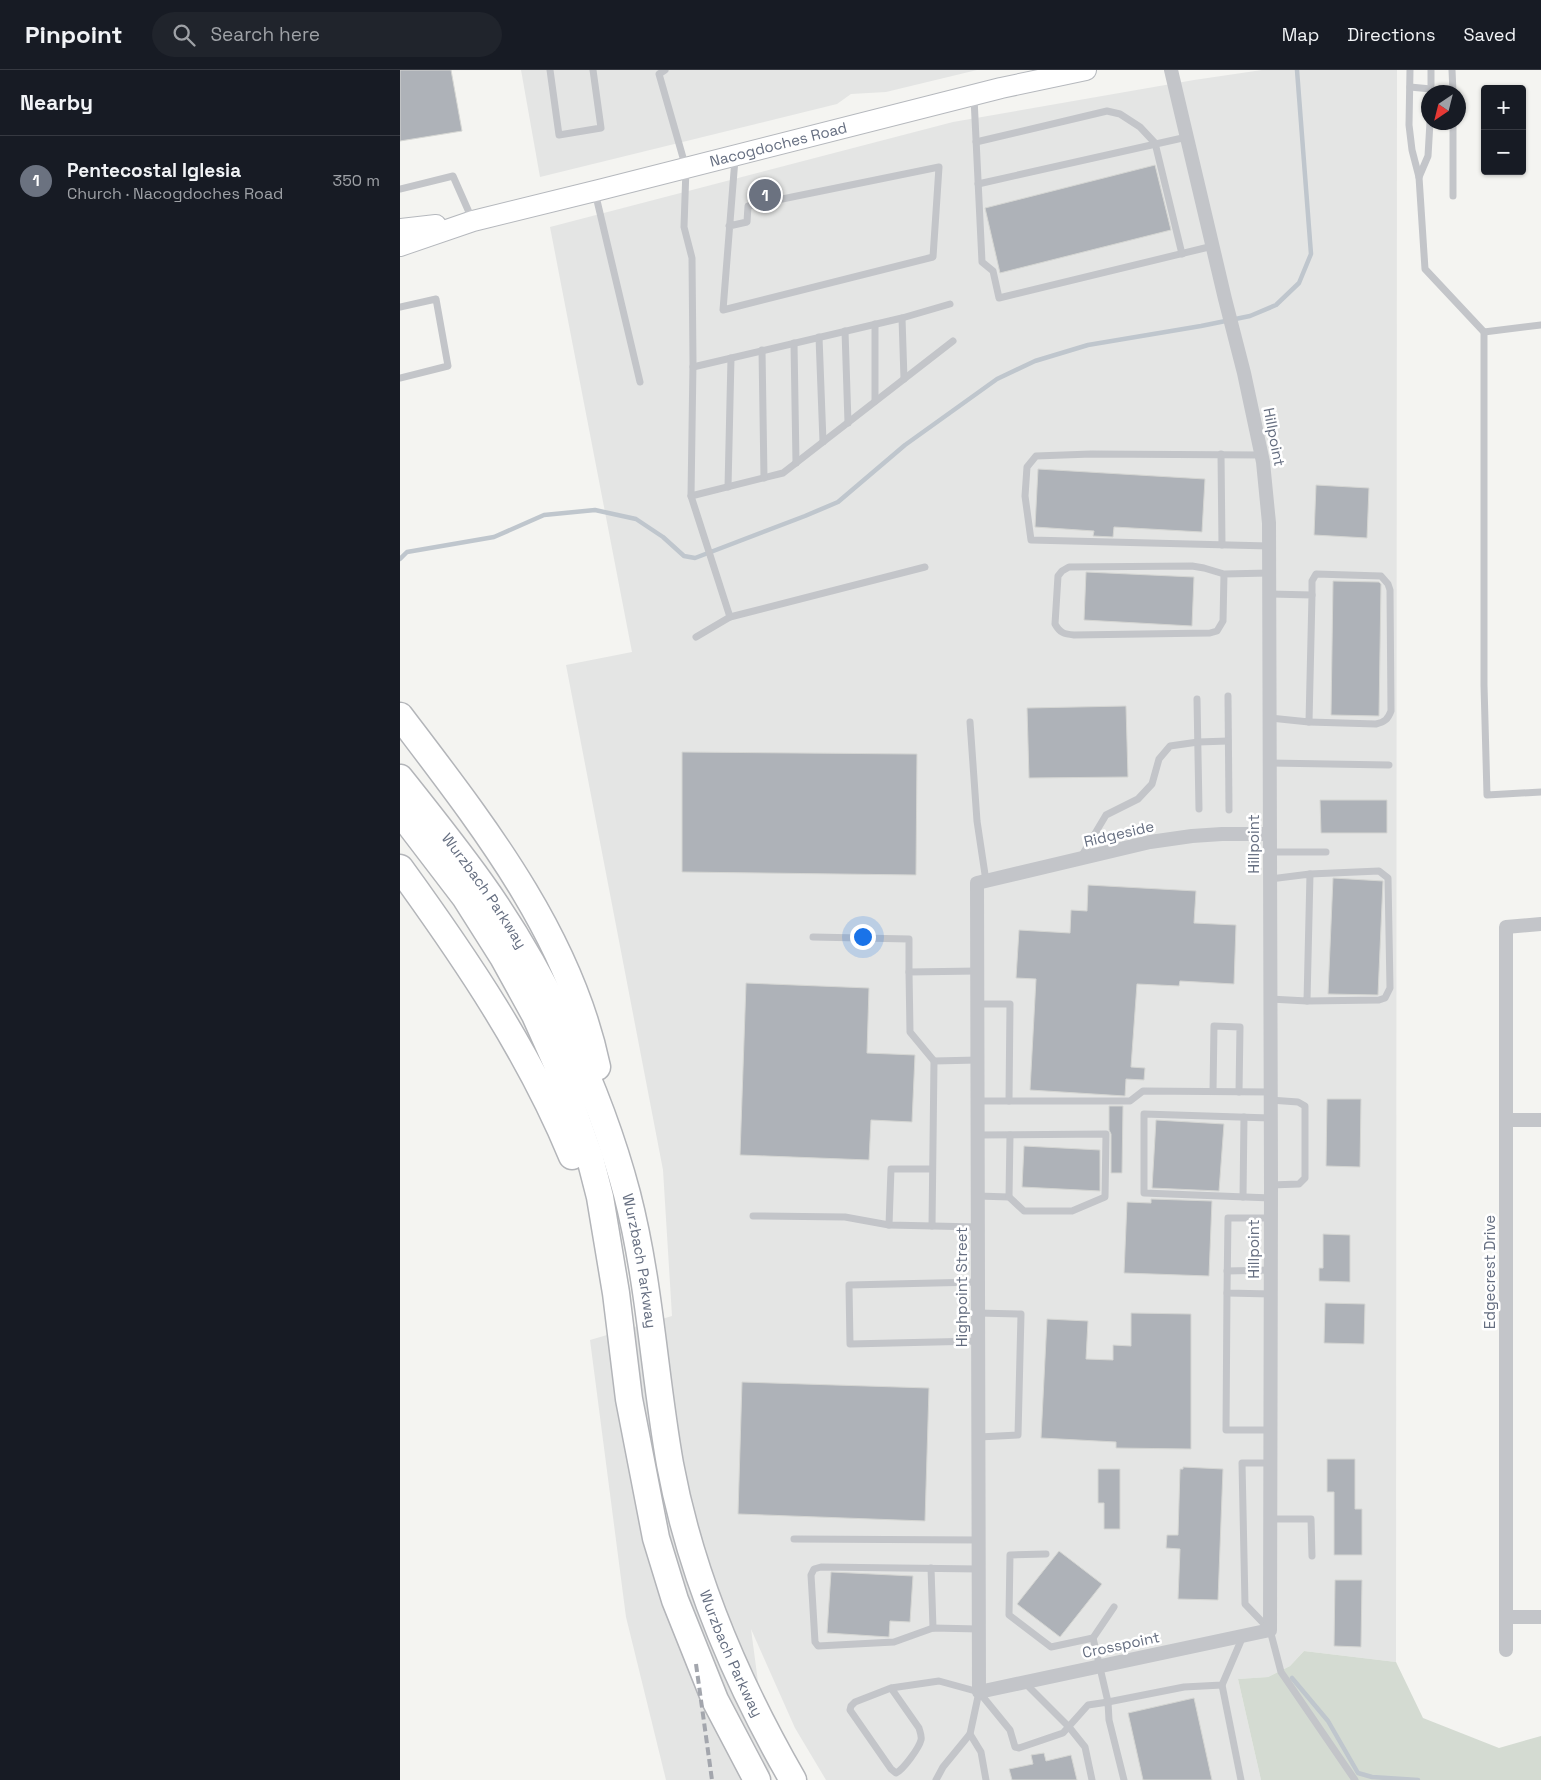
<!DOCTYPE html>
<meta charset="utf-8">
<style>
:root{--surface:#171b24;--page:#20242c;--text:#f1f3f6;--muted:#9ea1a6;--line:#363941;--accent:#0b8043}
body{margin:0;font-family:"Space Grotesk",sans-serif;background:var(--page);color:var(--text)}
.controls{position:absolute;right:15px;top:15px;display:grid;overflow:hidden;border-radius:5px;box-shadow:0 1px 4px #0004}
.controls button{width:45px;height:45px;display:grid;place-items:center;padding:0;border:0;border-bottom:1px solid var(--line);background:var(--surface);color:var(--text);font:25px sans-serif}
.compass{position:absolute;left:1021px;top:15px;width:45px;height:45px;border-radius:50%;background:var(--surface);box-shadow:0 1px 4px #0004;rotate:215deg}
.you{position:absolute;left:462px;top:866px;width:18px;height:18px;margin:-12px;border:4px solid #fff;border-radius:50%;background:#1a73e8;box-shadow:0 0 0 8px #1a73e833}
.badge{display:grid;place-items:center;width:32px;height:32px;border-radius:50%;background:var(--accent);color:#fff;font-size:16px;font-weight:700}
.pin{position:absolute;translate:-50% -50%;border:2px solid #fff;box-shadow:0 1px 5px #0006}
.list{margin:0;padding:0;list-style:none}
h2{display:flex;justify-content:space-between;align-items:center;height:65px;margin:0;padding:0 20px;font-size:21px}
h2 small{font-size:16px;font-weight:400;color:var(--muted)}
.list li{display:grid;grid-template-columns:32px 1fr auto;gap:15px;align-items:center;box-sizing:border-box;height:90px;padding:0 20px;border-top:1px solid var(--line)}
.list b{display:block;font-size:19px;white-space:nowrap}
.list p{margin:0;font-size:16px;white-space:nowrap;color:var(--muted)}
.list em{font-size:16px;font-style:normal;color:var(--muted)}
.icon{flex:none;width:28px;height:28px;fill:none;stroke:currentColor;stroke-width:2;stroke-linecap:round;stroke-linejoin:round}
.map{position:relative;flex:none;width:1141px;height:1710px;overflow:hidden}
header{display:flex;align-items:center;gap:30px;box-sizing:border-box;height:70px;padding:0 25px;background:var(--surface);border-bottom:1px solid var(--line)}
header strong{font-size:24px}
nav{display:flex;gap:28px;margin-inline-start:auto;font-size:18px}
.search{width:350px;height:45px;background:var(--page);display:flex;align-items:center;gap:12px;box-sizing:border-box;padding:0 18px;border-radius:28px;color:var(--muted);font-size:19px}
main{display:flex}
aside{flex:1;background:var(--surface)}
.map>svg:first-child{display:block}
.built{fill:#e4e5e4}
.green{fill:#d4dbd2}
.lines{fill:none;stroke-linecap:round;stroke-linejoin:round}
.stream{stroke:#bfc6cd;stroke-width:4.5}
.building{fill:#aeb2b8;stroke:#d5d6d3}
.secondary-casing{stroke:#b5b8bd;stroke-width:22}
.motorway-casing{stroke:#b3b5b9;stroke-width:29}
.service{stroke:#c3c5c9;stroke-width:7}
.minor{stroke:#c3c5c9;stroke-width:14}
.secondary{stroke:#fff;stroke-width:20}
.motorway{stroke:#fff;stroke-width:26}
.rail{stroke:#a3a6ad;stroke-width:4;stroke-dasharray:8 4;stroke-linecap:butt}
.labels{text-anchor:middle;stroke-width:5;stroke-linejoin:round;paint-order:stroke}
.street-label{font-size:15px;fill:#656e80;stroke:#fff}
</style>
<header>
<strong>Pinpoint</strong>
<div class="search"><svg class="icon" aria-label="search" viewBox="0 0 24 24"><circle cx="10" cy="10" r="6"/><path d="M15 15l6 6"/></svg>Search here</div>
<nav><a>Map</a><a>Directions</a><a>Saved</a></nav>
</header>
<main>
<aside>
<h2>Nearby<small></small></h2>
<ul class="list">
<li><span class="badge" style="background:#6b7280">1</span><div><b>Pentecostal Iglesia</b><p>Church · Nacogdoches Road</p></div><em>350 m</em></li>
</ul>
</aside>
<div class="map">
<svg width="1141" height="1710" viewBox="0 0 1141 1710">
<rect width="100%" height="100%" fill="#f4f4f1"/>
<g class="built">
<path d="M121 0H577L486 22 451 24 437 34 140 107Z"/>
<path d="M862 0H997L996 1592 904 1581 890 1596 868 1607 838 1609 861 1710H426L395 1658 351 1559 371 1710H266L226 1547 190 1270 272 1246 263 1100 166 595 232 582 150 157 553 52 794 10Z"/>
</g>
<path class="green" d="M904 1581 996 1592 1023 1648 1099 1678 1141 1666V1710H861L838 1609 868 1607 890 1596Z"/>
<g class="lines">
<g class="stream">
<path d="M0 489 7 482 94 467 144 445 195 440 236 449 263 467 284 486 295 488 405 446 438 432 505 375 597 309 635 291 688 275 801 256 850 246 876 235 899 213 911 184 897 0"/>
<path d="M892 1608 928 1651 958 1703 972 1707 1018 1710"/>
</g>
</g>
<g class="building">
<path d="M0 0H51L62 61 0 71Z"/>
<path d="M755 95 771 160 600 203 585 138Z"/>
<path d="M638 399 805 409 802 462 714 457 713 467 693 466 694 461 635 457Z"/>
<path d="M916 415 969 418 967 468 914 465Z"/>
<path d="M686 502 794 507 792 556 684 550Z"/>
<path d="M933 511 979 512 981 514 979 646 931 645Z"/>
<path d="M726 636 728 707 629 708 627 638Z"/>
<path d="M282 682 517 684 516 805 282 802Z"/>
<path d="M920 730H987V763H921Z"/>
<path d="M933 808 983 811 978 925 928 924Z"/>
<path d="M688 815 796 821 794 853 836 855 834 914 780 911 779 916 737 914 731 997 745 998 744 1010 726 1009 725 1026 630 1020 636 909 616 908 619 860 670 863 671 840 687 841Z"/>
<path d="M346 913 469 918 467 983 515 985 512 1052 471 1050 469 1090 340 1085Z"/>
<path d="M927 1029H961L960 1097 926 1096Z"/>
<path d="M709 1036H723L722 1103H711V1064L709 1060Z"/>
<path d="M756 1050 824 1054 819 1121 752 1118Z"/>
<path d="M624 1076 700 1080V1121L622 1117Z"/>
<path d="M751 1129 812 1131 809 1206 724 1203 727 1132 751 1133Z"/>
<path d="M923 1164 950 1165V1212L919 1211V1198H923Z"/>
<path d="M925 1233 965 1234 964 1274 924 1273Z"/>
<path d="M731 1243 791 1244V1379L716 1378V1372L641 1368 647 1249 688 1251 686 1289 713 1290V1275L731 1276Z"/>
<path d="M342 1312 529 1318 525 1451 338 1444Z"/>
<path d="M927 1389H955V1439H962V1485H934V1422H927Z"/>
<path d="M783 1397 823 1399 818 1530 778 1529 780 1479 766 1478 767 1465H778L780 1399H783Z"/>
<path d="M698 1399H720V1459H704V1433H698Z"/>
<path d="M659 1481 702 1514 660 1567 617 1534Z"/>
<path d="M431 1502 513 1506 510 1552 490 1551 489 1567 427 1563Z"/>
<path d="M935 1510H962L961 1577 934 1576Z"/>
<path d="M794 1628 812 1710H743L728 1643Z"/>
<path d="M644 1683 646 1691 671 1685 677 1710H612L609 1699 633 1694 631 1685Z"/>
</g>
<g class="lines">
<g class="secondary-casing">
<g id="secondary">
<path d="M0 159 36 155"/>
<path id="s1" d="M0 176 73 151 203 119 601 18 686 0"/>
</g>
</g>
<g class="motorway-casing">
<g id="motorway">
<path d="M0 646C81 753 169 863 197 997"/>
<path id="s2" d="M0 708C27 742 55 777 80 812 144 901 199 1018 227 1124 250 1213 254 1304 270 1394 291 1507 336 1611 393 1710"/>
<path d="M0 742 65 827 103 887 135 945 156 992 190 1088 200 1127 216 1223 229 1329 256 1468 275 1530 315 1630 357 1710"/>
<path d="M0 798C66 889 129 982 172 1086"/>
</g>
</g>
<g class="service">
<path d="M150 0 159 65 201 58 193 0"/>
<path d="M265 0 259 4 286 98 284 157 292 188 293 293 291 426 383 403 553 271"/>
<path d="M1010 0 1009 55 1012 80 1019 107 1025 199 1084 262V615L1087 725 1141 722"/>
<path d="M1052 0 1053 22"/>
<path d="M1010 17 1031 19"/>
<path d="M1031 22V0"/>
<path d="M574 28 582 192 593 201 599 228 813 176"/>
<path d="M1053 52V126"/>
<path d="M576 72 707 41 720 44 740 57 755 73 782 184"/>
<path d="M1019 107 1028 86 1030 52"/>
<path d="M578 114 787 67"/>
<path d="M0 119 53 106 72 149"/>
<path d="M195 122 240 312"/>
<path d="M329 156 347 152 348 136 539 97 533 187 323 240 335 89"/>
<path d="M0 237 36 229 48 296 0 308"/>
<path d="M502 248 550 234"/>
<path d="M475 254V331"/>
<path d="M445 261 448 353"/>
<path d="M1084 262 1141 255"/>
<path d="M419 267 423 372"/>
<path d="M394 273 396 393"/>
<path d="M362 280 364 408"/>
<path d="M293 297 502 248 504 309"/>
<path d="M821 384 822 475"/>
<path d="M861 385 691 384 636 386 627 397 625 426 631 470 869 476"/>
<path d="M328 417 331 288"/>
<path d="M291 426 330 547 296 567"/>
<path d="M824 504 823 551 817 561 810 563 674 565C664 564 660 563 655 554L658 506 662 501 669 497 792 496 804 498 824 504 869 503"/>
<path d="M869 524 912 525 909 652 870 648"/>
<path d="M330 547 525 497"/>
<path d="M828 626 829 740"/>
<path d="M797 629 799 739"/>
<path d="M570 652 577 751 586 811"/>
<path d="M909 652 976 654C985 652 988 649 991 641L990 520 988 514 981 506 916 504 912 511V525"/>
<path d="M870 693 989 695"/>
<path d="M870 782H926"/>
<path d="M681 787 706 745 738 729 752 714 759 689 770 676 798 672 828 671"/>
<path d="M413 867 509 869V902"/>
<path d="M577 901 509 902 510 962 534 991 578 990"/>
<path d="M870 929 907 931 910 804 870 809"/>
<path d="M907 931 979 930 985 928 990 918 988 808 979 801 910 804"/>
<path d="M578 934H610L609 1031"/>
<path d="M813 1021 814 956 840 957 839 1022"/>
<path d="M870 1030 898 1032 905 1036V1108L899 1114 871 1115"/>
<path d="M578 1031H730L743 1021 870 1022"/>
<path d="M870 1048 744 1044V1123L871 1128"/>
<path d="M578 1126 609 1127 624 1141H672L705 1127 706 1064 578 1065"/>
<path d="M609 1127 610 1065"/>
<path d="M843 1127 844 1047"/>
<path d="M353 1146 445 1147 489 1155 578 1157"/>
<path d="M489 1155 491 1099H532"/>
<path d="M532 1156 534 991"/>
<path d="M827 1201 871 1200"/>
<path d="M578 1212 449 1215 450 1274 578 1271"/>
<path d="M827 1223 826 1360H870"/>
<path d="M871 1224 827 1223 828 1148H871"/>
<path d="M578 1243 621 1244 618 1365 579 1367"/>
<path d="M870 1393H842L845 1534 870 1560 881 1602 955 1710"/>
<path d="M871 1449H911L912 1486"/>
<path d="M394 1469 579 1470"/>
<path d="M646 1484 610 1485 609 1545 651 1577 693 1568"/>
<path d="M531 1498 533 1558"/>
<path d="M579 1499 421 1497 414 1499 411 1505 415 1572 418 1576 494 1572 533 1558 579 1559"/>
<path d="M714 1537 693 1568 708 1632 784 1617 822 1615 843 1566"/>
<path d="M624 1612 669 1657 685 1677 692 1710"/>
<path d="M822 1615 841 1710"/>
<path d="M491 1618 519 1658C520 1662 522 1666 521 1670 519 1678 503 1700 496 1703L491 1699 450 1640 451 1636 455 1632 491 1618 539 1611 579 1622 610 1660 615 1677 619 1678 663 1663 688 1635 708 1632 709 1650 724 1710"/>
<path d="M570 1664 581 1682 586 1710"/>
<path d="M536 1710 543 1697 570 1664 579 1622"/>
</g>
<g class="minor">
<path d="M771 0 825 229 844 303 863 392 869 453 871 1115 870 1560 579 1622 577 813 750 772 792 766 822 764H870"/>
<path d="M1107 1050H1141"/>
<path d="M1106 1547H1141"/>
<path d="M1106 1580V857L1141 854"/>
</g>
<use href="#secondary" class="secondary"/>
<use href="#motorway" class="motorway"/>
<path class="rail" d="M296 1594 312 1710"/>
</g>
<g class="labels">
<g class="street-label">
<text dy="5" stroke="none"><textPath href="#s1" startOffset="392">Nacogdoches Road</textPath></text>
<text transform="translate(874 367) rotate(79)" y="5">Hillpoint</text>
<text transform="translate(719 764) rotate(-13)" y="5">Ridgeside</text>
<text transform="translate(854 774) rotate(-90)" y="5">Hillpoint</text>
<text dy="5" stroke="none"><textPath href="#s2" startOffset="141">Wurzbach Parkway</textPath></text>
<text transform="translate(854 1179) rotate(-90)" y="5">Hillpoint</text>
<text dy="5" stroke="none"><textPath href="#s2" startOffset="546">Wurzbach Parkway</textPath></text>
<text transform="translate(1090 1202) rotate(-90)" y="5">Edgecrest Drive</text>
<text transform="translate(562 1217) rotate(-90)" y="5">Highpoint Street</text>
<text transform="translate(721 1575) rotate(-12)" y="5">Crosspoint</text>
<text dy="5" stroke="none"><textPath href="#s2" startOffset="951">Wurzbach Parkway</textPath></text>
</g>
</g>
</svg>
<div class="controls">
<button>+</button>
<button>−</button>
</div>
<svg class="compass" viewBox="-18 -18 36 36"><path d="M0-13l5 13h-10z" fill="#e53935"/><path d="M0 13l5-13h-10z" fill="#9ea1a6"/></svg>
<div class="you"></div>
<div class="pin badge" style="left:365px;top:125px;background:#6b7280">1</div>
</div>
</main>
